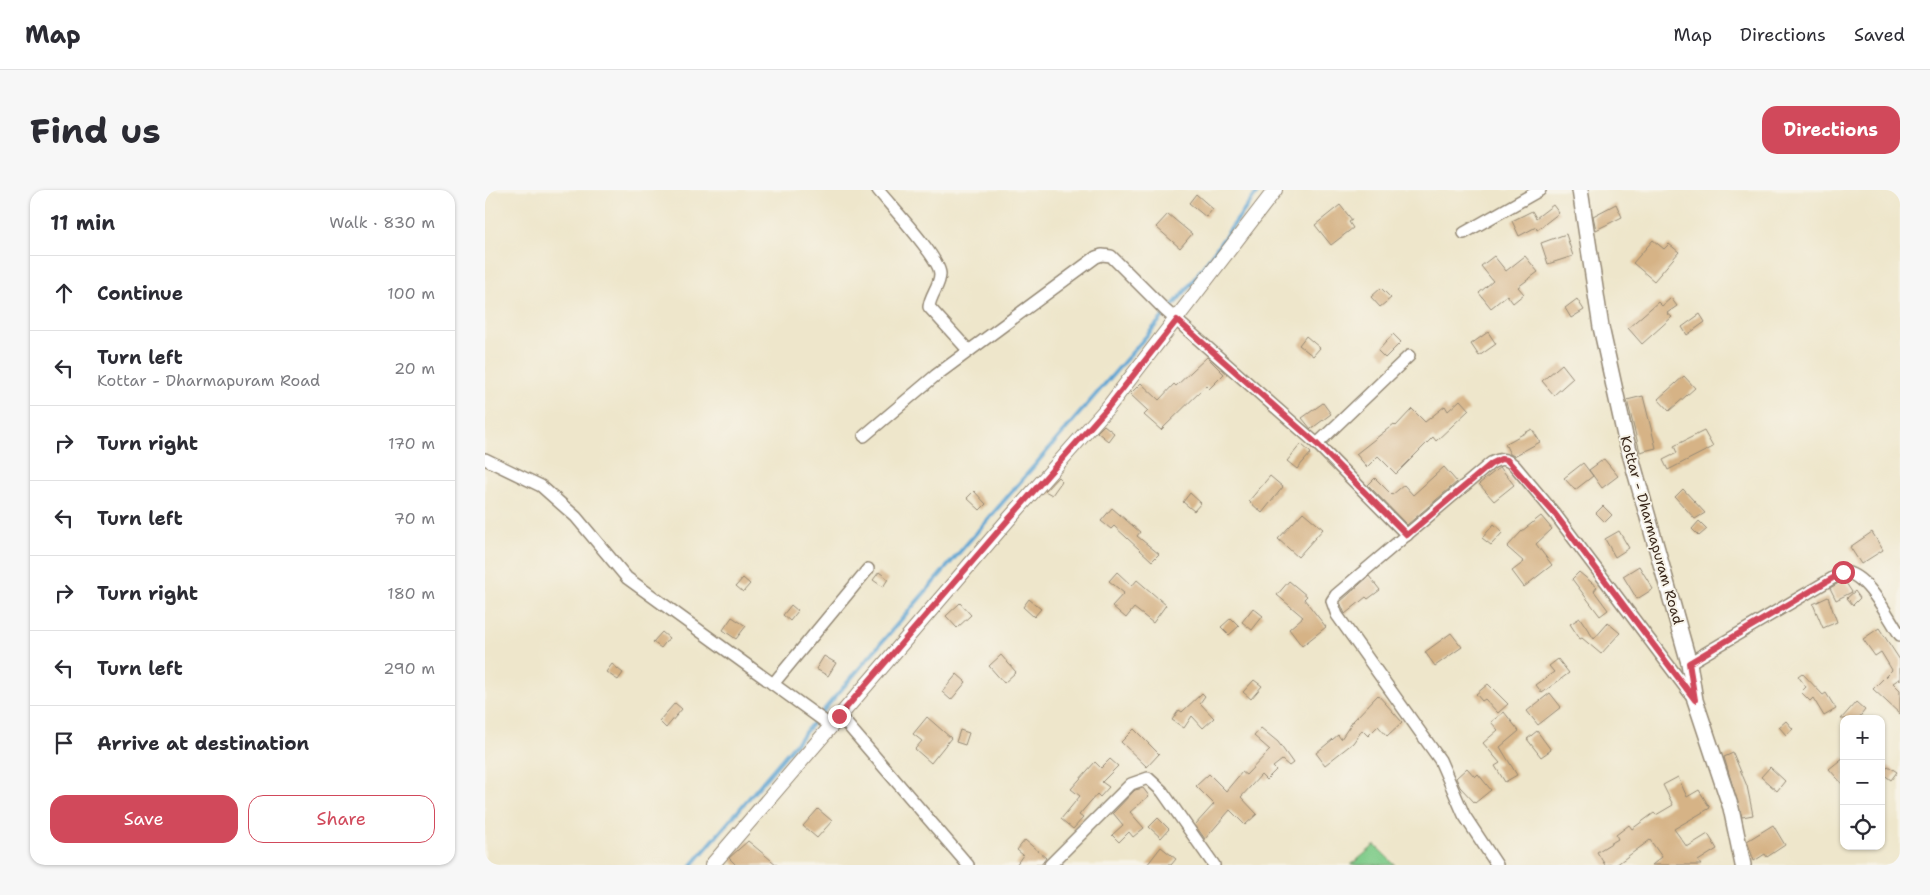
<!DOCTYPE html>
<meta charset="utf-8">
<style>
:root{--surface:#fff;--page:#f7f7f7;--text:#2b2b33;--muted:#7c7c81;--line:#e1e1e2;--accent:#d1495b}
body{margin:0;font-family:"Shantell Sans",sans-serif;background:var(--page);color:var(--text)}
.controls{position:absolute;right:15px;bottom:15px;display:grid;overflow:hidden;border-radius:10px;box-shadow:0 1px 4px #0004}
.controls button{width:45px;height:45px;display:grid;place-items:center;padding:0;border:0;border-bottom:1px solid var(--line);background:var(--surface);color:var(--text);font:25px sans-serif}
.stop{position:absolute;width:15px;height:15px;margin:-11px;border:4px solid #d1495b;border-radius:50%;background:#fff}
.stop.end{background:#d1495b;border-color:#fff;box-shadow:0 1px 5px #0008}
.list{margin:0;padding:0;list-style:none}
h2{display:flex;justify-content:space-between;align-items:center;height:65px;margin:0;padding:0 20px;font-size:21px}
h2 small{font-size:16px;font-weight:400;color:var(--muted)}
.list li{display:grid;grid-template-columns:32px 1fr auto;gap:15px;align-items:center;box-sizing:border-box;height:75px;padding:0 20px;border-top:1px solid var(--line)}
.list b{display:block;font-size:19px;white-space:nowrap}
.list p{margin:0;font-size:16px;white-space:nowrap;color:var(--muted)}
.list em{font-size:16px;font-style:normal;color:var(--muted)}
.actions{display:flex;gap:10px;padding:15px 20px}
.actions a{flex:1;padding:11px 0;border:1px solid var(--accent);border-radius:15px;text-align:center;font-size:18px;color:var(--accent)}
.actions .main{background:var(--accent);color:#fff}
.icon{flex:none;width:28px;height:28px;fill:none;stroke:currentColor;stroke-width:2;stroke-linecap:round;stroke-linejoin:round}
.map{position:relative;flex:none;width:1415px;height:675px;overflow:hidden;border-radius:15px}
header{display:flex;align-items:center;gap:30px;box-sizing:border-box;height:70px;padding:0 25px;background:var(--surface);border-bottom:1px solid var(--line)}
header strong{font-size:24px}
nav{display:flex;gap:28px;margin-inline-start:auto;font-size:18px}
.intro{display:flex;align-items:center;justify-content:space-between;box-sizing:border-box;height:120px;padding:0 30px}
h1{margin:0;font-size:35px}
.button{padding:12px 22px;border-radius:15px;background:var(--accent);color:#fff;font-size:18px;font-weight:700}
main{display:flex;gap:30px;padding:0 30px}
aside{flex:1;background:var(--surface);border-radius:15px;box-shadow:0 1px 4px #0004}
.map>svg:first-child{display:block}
.green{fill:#80cc8a;stroke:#5e7b54}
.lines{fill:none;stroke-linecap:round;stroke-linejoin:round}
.stream{stroke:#5ba3d2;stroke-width:4}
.building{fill:#d6b386}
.minor-casing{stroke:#948874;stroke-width:14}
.tertiary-casing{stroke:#948874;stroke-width:16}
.secondary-casing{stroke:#948874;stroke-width:18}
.minor{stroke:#fff;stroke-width:11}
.tertiary{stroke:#fff;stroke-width:14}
.secondary{stroke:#fff;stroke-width:15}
.route{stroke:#d1495b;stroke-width:6}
.labels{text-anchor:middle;stroke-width:4;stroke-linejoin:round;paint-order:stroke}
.street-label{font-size:14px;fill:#3b2a1e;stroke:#f7f3e8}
</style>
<header>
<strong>Map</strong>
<nav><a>Map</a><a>Directions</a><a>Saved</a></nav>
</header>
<div class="intro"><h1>Find us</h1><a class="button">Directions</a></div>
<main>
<aside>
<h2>11 min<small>Walk · 830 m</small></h2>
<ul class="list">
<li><svg class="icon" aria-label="ahead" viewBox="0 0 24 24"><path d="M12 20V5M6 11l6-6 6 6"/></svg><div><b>Continue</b></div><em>100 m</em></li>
<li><svg class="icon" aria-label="left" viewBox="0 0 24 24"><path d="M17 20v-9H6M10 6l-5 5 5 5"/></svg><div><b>Turn left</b><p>Kottar - Dharmapuram Road</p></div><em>20 m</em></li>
<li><svg class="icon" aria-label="right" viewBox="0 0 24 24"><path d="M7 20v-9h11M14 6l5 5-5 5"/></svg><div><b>Turn right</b></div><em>170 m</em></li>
<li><svg class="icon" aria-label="left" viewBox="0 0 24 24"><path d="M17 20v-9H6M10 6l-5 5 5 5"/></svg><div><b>Turn left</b></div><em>70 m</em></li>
<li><svg class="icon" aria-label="right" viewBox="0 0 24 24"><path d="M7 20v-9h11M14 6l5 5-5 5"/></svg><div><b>Turn right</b></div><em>180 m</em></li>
<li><svg class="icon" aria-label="left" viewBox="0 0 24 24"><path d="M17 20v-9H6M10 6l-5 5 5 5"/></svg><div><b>Turn left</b></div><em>290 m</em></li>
<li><svg class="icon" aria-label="arrive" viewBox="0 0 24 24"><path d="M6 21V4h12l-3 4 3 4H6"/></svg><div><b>Arrive at destination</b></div></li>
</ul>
<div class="actions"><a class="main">Save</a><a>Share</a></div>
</aside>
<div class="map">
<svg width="1415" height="675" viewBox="0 0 1415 675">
<rect width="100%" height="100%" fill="#f7f3e8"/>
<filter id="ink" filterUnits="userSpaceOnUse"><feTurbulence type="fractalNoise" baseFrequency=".02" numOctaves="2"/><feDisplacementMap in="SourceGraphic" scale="10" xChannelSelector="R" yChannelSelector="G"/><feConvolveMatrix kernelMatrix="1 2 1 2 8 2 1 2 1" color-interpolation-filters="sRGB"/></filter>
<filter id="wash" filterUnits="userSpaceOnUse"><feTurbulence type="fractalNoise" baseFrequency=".0096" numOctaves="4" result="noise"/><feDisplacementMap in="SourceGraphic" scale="20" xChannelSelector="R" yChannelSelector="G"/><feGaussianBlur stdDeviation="1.12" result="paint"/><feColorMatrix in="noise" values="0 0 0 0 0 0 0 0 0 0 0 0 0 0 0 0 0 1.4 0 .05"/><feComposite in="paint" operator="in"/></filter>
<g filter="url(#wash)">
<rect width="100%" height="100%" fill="#eee6cb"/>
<path class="green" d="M890 655 910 675H866Z"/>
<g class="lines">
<path class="stream" d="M207 675 390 460 702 99 774 0"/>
</g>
<g id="blocks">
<g class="building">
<path d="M711 4 728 19 721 27 704 13Z"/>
<path d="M1131 14 1137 27 1111 40 1108 26Z"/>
<path d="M855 15 867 30 864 32 868 38 846 55 830 35Z"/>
<path d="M1068 15 1074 23 1052 40 1051 37 1034 46 1027 31 1047 21 1051 28Z"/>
<path d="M683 24 707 44 695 58 671 37Z"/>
<path d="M1081 44 1088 66 1063 74 1056 53Z"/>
<path d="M1168 50 1179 59 1184 54 1194 62 1169 91 1148 73Z"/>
<path d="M1009 66 1021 81 1040 66 1053 82 1033 97 1039 104 1028 113 1022 105 1006 118 994 103 1008 91 996 76Z"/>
<path d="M896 98 906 108 895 117 886 107Z"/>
<path d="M1186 108 1192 116 1182 123 1187 127 1157 154 1143 138 1173 112 1177 116Z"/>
<path d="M1092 109 1099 120 1086 128 1080 118Z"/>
<path d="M1215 124 1220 132 1202 145 1197 137Z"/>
<path d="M1003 142 1011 154 994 166 986 154Z"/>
<path d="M908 144 916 152 900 168 893 161Z"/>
<path d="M821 146 835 158 828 166 814 155Z"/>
<path d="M722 167 739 184 724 199 721 196 676 240 659 225 663 221 645 204 656 193 674 210 689 194 691 196Z"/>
<path d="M1077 174 1088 188 1069 205 1057 191Z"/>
<path d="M1199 186 1210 198 1184 221 1173 209Z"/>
<path d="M1158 206 1171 258 1155 262 1142 210Z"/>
<path d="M975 210 984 220 951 251 948 247 911 284 893 266 882 277 871 264 909 234 911 236 927 219 940 232 960 216 963 221Z"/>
<path d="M838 213 846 224 826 239 817 228Z"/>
<path d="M619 235 629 243 623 251 612 242Z"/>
<path d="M1047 239 1055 252 1029 266 1025 264 1020 254Z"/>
<path d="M1219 241 1228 257 1183 280 1178 270 1192 263 1189 256Z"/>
<path d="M816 254 826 263 812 279 802 271Z"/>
<path d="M1119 269 1133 286 1117 298 1104 280Z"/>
<path d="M1098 273 1108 286 1090 300 1079 288Z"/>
<path d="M959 277 972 292 922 335 883 295 890 288 907 305 919 295 928 305Z"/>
<path d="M1015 277 1029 295 1009 311 994 294Z"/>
<path d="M785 286 798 297 777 323 764 311Z"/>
<path d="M573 287 577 291 567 305 560 301Z"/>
<path d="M1198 299 1220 323 1210 329 1190 307Z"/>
<path d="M489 301 501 314 495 320 482 308Z"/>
<path d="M705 303 716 313 709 321 698 312Z"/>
<path d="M1118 316 1127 325 1120 332 1111 323Z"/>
<path d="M627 318 655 342 652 346 674 364 667 371 629 336 626 339 616 331Z"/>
<path d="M818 322 838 339 813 367 793 349Z"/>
<path d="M1056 326 1067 339 1051 354 1067 375 1039 397 1027 381 1039 372 1022 357 1037 341Z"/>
<path d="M1214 331 1222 339 1214 346 1207 339Z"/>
<path d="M1009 334 1018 342 1006 355 997 348Z"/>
<path d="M1134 341 1144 358 1130 367 1120 349Z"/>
<path d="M1387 342 1398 360 1376 374 1365 357Z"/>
<path d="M1154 376 1168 399 1152 409 1138 386Z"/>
<path d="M394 382 403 389 398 397 388 390Z"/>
<path d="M632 382 647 396 652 390 681 415 668 433 649 418 641 428 627 416 639 403 624 391Z"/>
<path d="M1094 382 1112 397 1109 401 1123 420 1115 426 1087 389Z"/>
<path d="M884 386 895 400 883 409 881 407 860 424 855 412Z"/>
<path d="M258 388 265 394 258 402 251 396Z"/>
<path d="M1359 390 1367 402 1351 410 1345 398Z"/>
<path d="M804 391 822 406 819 409 841 437 817 456 804 439 818 427 792 405Z"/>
<path d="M1370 401 1375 408 1368 415 1362 408Z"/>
<path d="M1343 407 1352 432 1338 438 1328 414Z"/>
<path d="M544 409 556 419 549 427 538 417Z"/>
<path d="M475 413 486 425 472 438 461 426Z"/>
<path d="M306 415 313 421 305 431 298 425Z"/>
<path d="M768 418 778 426 767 440 757 432Z"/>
<path d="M247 427 261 436 251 449 238 440Z"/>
<path d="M746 428 754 436 744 445 736 437Z"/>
<path d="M1095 428 1109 449 1123 433 1135 443 1116 464 1097 448 1095 449 1085 434Z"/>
<path d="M1394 438 1415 470V491L1414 489 1408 493 1415 500V524L1388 499 1407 480 1396 462 1390 466 1378 449Z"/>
<path d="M177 442 184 448 176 458 168 452Z"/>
<path d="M966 443 977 457 950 476 940 462Z"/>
<path d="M516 465 531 482 519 493 504 476Z"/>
<path d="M339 466 351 473 343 486 331 479Z"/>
<path d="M1073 469 1084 483 1057 503 1051 495 1069 482 1064 476Z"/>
<path d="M127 474 138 483 133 490 121 482Z"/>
<path d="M1317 483 1338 505 1341 503 1351 519 1339 526 1328 508 1325 511 1316 502 1321 497 1313 486Z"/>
<path d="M472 484 481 492 466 510 457 502Z"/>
<path d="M769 490 777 496 766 509 758 502Z"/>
<path d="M1003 494 1023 514 1013 523 1000 509 997 511 991 504Z"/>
<path d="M717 503 720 506 715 513 729 528 718 538 707 526 699 538 687 530 694 520 697 522Z"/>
<path d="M1065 503 1076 517 1053 535 1042 521Z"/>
<path d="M893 505 917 532 902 546 893 536 883 546 877 540 868 553 840 575 831 563 853 545 856 549 868 531Z"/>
<path d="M1371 512 1380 520 1373 529H1356Z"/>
<path d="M190 513 197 519 181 538 174 531Z"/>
<path d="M1019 522 1034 541 1015 557 1032 585 1020 592 1010 576 1015 573 998 553 1013 540 1006 532Z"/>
<path d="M442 527 466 548 446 573 430 559 437 551 428 544Z"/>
<path d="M1301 531 1308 539 1301 545 1294 537Z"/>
<path d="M776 538 793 552 808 573 804 576 797 570 788 577 791 580 781 590 776 585 756 607 772 624 760 635 745 620 720 649 710 635 729 614 711 596 724 584 741 601 757 582 761 585 785 560 769 546Z"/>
<path d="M649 539 674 564 662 577 636 552Z"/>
<path d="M475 540 484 543 480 555 471 552Z"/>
<path d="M1052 541 1066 560 1056 567 1042 549Z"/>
<path d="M1248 563 1262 596 1268 625 1257 627 1239 567Z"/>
<path d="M1359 567V596L1344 579Z"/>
<path d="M625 569 633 576 617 592 624 597 615 607 612 604 594 625 598 628 588 639 576 629 595 606 586 599 610 572 616 578Z"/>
<path d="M1403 576 1412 582 1406 590 1398 584Z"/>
<path d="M1285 577 1300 591 1292 601 1276 587Z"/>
<path d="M982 578 990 587 993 584 1006 600 990 613 975 597 971 588Z"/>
<path d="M1193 587 1202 607 1214 600 1225 618 1189 639 1202 657 1223 644 1232 659 1213 671 1216 675H1167L1177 667 1165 650 1131 675H1120L1112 662 1133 649 1131 645 1144 635 1147 639 1169 623 1171 625 1188 615 1178 595Z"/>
<path d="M658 598 664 606 645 622 659 638 648 647 644 642 634 652 627 645 638 635 628 623 650 600Z"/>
<path d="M333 619 347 631 332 648 318 636Z"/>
<path d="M673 628 684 639 676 648 664 637Z"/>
<path d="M1288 635 1300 655 1282 667 1280 664 1269 671 1262 651Z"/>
<path d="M540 650 561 668 556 675H531L538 665 532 660Z"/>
<path d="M263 651 292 675H251L244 668Z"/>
<path d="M676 657 691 669 686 675H662Z"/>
</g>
</g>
</g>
<g filter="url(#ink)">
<use href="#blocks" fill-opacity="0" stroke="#948874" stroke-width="1"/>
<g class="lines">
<g class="minor-casing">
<g id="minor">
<path d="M393 0C405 15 455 68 455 84 455 96 445 105 444 117L484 161"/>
<path d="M979 43 1055 0"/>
<path d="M379 246 450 186 611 67 617 65 626 66 680 120 832 254 922 345"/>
<path d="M832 254 924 166"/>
<path d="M0 269 56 296 91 327 142 388 346 536"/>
<path d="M1204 473 1358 382C1382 383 1403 427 1415 445"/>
<path d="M288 494 383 379"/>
<path d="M355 526 483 675"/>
<path d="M565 675 646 594 663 588 677 601 729 675"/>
<path d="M1012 675 979 625 955 570 852 425 847 411 851 405 1006 273C1016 268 1020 268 1029 275L1070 324 1209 509"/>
</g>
</g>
<g class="tertiary-casing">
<path id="tertiary" d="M227 675 523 330 624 216 790 0"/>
</g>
<g class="secondary-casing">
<path id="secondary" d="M1095 0 1116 137 1140 246 1204 473 1210 510 1246 618 1258 675"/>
</g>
<use href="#minor" class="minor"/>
<use href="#tertiary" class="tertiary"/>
<use href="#secondary" class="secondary"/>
</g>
</g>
<g class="lines" filter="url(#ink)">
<path class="route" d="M354 526 523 330 624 216 692 130 832 254 922 345 1006 274 1016 269 1022 270 1070 324 1210 510 1204 473 1358 382"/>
</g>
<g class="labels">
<g class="street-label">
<text transform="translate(1167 340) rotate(74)" y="5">Kottar - Dharmapuram Road</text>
</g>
</g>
</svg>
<div class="controls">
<button>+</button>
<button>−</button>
<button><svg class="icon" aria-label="locate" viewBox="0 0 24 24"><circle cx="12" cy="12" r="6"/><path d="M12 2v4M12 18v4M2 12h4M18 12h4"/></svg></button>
</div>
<div class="stop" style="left:1358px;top:382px"></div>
<div class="stop end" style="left:354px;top:526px"></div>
</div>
</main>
